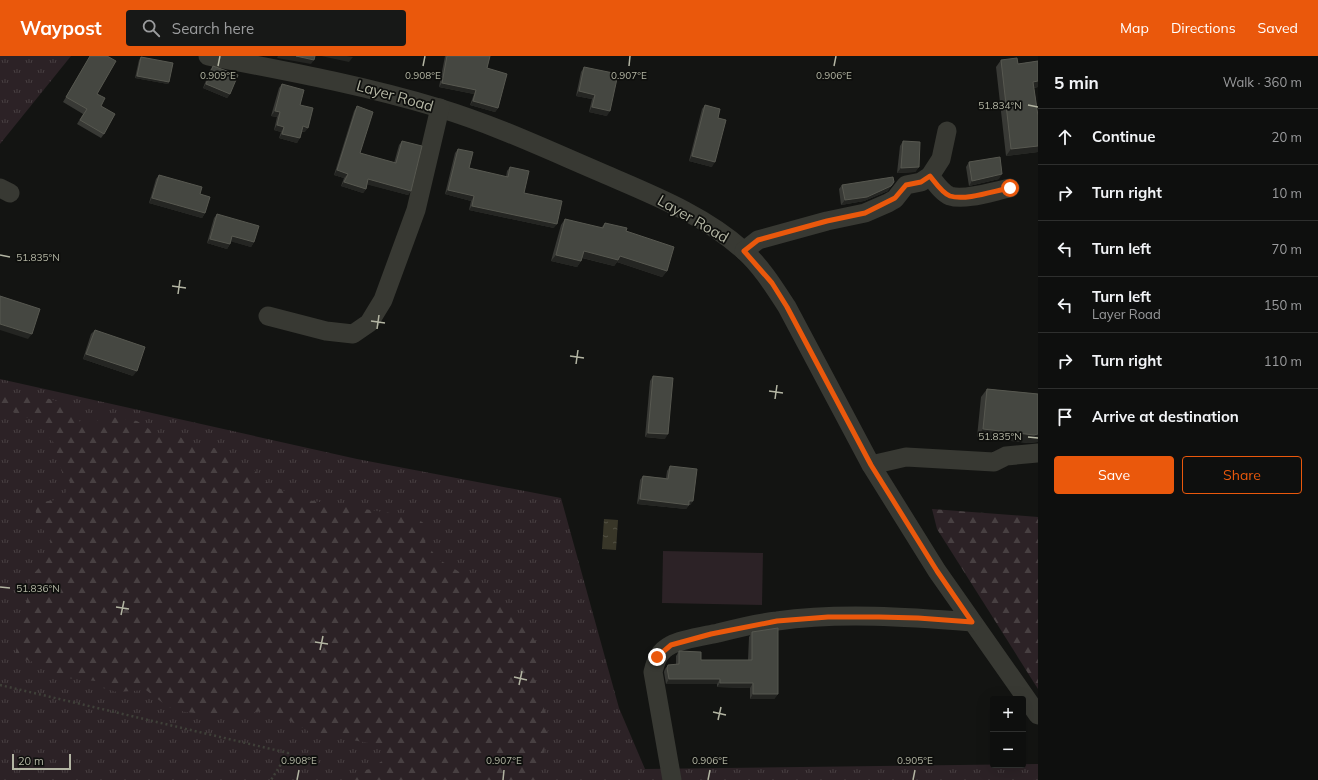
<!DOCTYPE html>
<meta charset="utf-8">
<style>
:root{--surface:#0e0f0e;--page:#171817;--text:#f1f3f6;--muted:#9b9c9e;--line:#2e2f2e;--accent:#ea580c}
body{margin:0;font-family:Mulish,sans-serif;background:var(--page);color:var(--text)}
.controls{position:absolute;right:12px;bottom:12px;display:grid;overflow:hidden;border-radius:4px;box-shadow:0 4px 16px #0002}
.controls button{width:36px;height:36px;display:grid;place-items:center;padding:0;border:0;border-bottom:1px solid var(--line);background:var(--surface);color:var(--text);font:20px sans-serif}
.scale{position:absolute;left:12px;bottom:10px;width:59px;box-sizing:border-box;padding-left:4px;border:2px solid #b3b5a3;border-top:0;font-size:11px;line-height:14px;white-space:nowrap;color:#b3b5a3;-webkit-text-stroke:3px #0e0f0d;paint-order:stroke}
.stop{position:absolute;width:12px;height:12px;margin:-9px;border:3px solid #ea580c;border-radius:50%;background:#fff}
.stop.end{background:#ea580c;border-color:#fff;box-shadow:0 1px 4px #0008}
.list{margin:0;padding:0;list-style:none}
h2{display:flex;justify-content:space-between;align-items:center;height:52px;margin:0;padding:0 16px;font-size:17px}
h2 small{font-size:13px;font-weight:400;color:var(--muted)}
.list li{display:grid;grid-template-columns:26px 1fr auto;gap:12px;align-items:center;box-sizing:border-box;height:56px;padding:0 16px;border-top:1px solid var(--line)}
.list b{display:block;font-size:15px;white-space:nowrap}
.list p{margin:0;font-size:13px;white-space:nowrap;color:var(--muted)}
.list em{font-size:13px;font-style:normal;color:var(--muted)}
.actions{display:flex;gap:8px;padding:12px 16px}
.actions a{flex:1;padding:9px 0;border:1px solid var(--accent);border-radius:4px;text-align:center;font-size:14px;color:var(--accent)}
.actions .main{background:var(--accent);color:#fff}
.icon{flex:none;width:22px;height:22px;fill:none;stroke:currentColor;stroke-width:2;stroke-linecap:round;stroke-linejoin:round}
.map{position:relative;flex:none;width:1038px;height:724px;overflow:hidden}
header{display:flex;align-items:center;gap:24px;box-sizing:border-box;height:56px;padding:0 20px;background:var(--accent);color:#fff}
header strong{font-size:19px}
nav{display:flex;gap:22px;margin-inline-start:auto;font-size:14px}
.search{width:280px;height:36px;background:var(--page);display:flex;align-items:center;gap:10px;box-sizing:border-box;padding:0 14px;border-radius:4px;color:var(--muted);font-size:15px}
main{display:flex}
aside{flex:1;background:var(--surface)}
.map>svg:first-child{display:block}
.grass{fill:url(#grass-tufts)}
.forest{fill:url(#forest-firs)}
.pitch{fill:#2c2226}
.water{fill:url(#water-ripples)}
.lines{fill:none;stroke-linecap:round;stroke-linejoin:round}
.path{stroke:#3f4039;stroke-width:2.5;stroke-dasharray:2 3;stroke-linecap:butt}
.minor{stroke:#383933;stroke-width:19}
.wall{fill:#383935}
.shaded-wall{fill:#242522}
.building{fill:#454741;stroke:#575850}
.route{stroke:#ea580c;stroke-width:5}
.ticks{fill:none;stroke:#b3b5a3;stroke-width:1.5}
.labels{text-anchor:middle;stroke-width:3.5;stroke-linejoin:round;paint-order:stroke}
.street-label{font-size:15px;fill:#b3b5a3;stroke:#0e0f0d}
.ticks-label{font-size:10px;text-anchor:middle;fill:#b3b5a3;stroke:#0e0f0d;stroke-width:3.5;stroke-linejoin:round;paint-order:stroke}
</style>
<header>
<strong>Waypost</strong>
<div class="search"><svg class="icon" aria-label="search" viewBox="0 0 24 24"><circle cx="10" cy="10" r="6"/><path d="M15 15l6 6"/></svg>Search here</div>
<nav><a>Map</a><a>Directions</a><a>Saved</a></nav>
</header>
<main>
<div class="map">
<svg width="1038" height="724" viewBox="0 0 1038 724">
<defs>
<pattern id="grass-tufts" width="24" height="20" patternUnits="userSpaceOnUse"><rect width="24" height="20" fill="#2c2226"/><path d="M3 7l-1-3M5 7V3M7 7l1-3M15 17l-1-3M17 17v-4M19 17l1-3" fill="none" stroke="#484042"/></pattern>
<pattern id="forest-firs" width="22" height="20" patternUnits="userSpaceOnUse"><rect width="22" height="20" fill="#2c2226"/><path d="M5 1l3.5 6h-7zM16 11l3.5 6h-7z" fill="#484042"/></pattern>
<pattern id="water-ripples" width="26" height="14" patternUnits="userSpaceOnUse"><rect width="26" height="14" fill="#383628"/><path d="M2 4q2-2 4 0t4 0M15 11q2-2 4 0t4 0" fill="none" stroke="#525144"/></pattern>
</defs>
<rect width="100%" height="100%" fill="#131412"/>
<g class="grass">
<path d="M0 0H71L0 88Z"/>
<path d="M0 323 357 403 561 442 619 652 645 713 1038 708V724H0Z"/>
</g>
<g class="forest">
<path d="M0 334C23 341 48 338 69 351 79 357 78 374 94 372L99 362 112 361 137 365 155 377 178 379 192 390 225 393 240 410 253 413 268 427 301 443 415 461 429 471 430 479 425 486 438 503 476 526 530 575 538 591 535 625 549 667 539 724H353L356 716 370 713 385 703 379 689 310 676 271 654 227 660 185 656 168 651 146 634 117 636 103 632 96 625 56 621 45 610 15 600 32 519 44 507 52 490 49 478 39 471 34 447 63 443 70 426 62 416 54 387 38 366 0 351Z"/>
<path d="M932 453 1038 461V633L937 473Z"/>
</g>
<path class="pitch" d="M663 495 763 497 762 549 662 547Z"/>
<path class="water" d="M604 463 618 464 616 494 602 493Z"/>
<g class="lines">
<path class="path" d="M0 629 288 697 271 724"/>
<g class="minor">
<path d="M208 0C286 15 363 29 439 52 495 69 548 94 602 117 650 138 703 158 743 194 761 210 774 231 787 251L871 409 937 515 1038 659"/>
<path d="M930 120C935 126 942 137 950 140 965 145 994 135 1010 132"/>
<path d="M0 132 10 137"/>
<path d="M744 195 758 184 827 165 865 157 888 147 895 143 906 129 921 126 930 120 941 103 947 75"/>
<path d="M268 260 326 275 353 278 369 267 383 244 416 154 440 52"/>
<path d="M871 409 906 401 994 406 1006 400 1038 397"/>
<path d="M672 724 653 616C656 604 659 595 671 589 682 583 704 580 718 577 737 572 757 567 777 565 840 556 909 561 972 566"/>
</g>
</g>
<g class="wall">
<path d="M90 0H107L97 38 101 50 104 78 101 82 77 68 83 58 63 46Z"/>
<path d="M445 0H490L487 12 498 52 495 56 470 49 474 38 439 31Z"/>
<path d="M141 1 169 26 168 28 135 22 139 4Z"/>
<path d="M1001 4 1018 8 1038 5V31L1034 32 1038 60V96L1006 100 996 11Z"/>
<path d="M213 10 230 38 227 42 203 32 210 14Z"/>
<path d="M584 11 607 60 589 56 592 43 576 40 581 16Z"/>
<path d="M282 28 300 49 305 76H302L297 87 279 82 281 76 274 74 277 61 271 60 279 32Z"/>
<path d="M705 49 712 111 689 105 702 53Z"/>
<path d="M357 50 360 97 394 107 399 89 402 85 411 135 408 139 367 128 366 133 363 137 341 130 344 122 334 119 354 55Z"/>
<path d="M903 85 919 111 915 116 897 117 900 90Z"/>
<path d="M458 93 469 112 506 121 507 115 510 111 524 137 554 172 469 154 471 145 445 138 455 97Z"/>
<path d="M969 106 999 123 969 130 966 111Z"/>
<path d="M159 119 200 138 205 157 202 162 149 147 156 123Z"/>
<path d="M842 129 888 135 864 145 841 149 839 133Z"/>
<path d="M217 158 254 186 251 191 231 185 230 188 227 193 207 187 214 162Z"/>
<path d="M565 163 601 172 605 167 626 175 667 215 662 221 617 206 614 210 582 202 581 205 577 211 551 205 561 169Z"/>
<path d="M95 274 133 320 83 303 91 278Z"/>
<path d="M653 320 665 383 645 381 650 325Z"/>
<path d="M987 333 1038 338V386L1028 387 977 381 981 341Z"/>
<path d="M670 410 693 445 690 449H689L686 453 637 448 640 424 643 420 666 422 667 415Z"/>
<path d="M752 576 778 638 774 643H750V632L717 631V628H666L664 616 665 613 668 609 676 608V600L679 595 701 604H748L749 581Z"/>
</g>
<g class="shaded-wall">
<path d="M278 0H296L314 4 311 8 277 2Z"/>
<path d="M321 0H347L353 1 349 6Z"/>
<path d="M137 20 169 26 168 28 135 22Z"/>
<path d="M1038 25V31L1028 33 1033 26Z"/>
<path d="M442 27 476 34 474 38 439 31Z"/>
<path d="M206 28 230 38 227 42 203 32Z"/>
<path d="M579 35 595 39 592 43 576 40Z"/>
<path d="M473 45 498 52 495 56 470 49Z"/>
<path d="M592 51 610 55 607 60 589 56Z"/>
<path d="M275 55 280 56 277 61 271 60Z"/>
<path d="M277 69 284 71 281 76 274 74Z"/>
<path d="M303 70 308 72 305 76 300 75Z"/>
<path d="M282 78 300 82 297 87 279 82Z"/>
<path d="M1038 90V96L1006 100 1011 93Z"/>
<path d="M692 100 715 106 712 111 689 105Z"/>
<path d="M919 111 915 116 897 117 901 112Z"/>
<path d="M337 114 348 118 344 122 334 119Z"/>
<path d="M1002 118 999 123 969 130 972 125Z"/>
<path d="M368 123 411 135 408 139 365 128Z"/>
<path d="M344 126 366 133 363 137 341 130Z"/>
<path d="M894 126 888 135 864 145 841 149 845 144Z"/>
<path d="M448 134 474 140 471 145 445 138Z"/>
<path d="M152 142 205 157 202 162 149 147Z"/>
<path d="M472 150 557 168 554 172 469 154Z"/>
<path d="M232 180 254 186 251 191 229 185Z"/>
<path d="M210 183 230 188 227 193 207 187Z"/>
<path d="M584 195 620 200 667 215 662 221 617 206 614 210 579 201Z"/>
<path d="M556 199 581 205 577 211 551 205Z"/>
<path d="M0 268 32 278 28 283 0 274Z"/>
<path d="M86 298 137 315 133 320 83 303Z"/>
<path d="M983 373 1038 378V386L1028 387 977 381Z"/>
<path d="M648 377 668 378 665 383 645 381Z"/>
<path d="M640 443 689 445H693L690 449H689L686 453 637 448Z"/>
<path d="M669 623H720L717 628H666Z"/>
<path d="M720 627H753L750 632 717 631Z"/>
<path d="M753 638H778L774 643H750Z"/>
</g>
<g class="building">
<path d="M90 0H107L116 5 97 38 105 42 101 50 115 58 104 78 80 64 87 53 66 41Z"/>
<path d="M296 0H315L314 4Z"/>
<path d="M447 0H490L487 12 507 18 498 52 473 45 476 34 442 27Z"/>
<path d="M141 1 173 7 169 26 137 20Z"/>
<path d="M1017 2 1018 8 1038 5V25L1033 26 1038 60V90L1011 93 1001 4Z"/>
<path d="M213 10 238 19 230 38 206 28Z"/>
<path d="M584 11 618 18 610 55 592 51 595 39 579 35Z"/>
<path d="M282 28 304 34 300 49 313 52 308 72 303 70 300 82 282 78 284 71 277 69 280 56 275 55Z"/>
<path d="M705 49 720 53 718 62 726 64 715 106 692 100Z"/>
<path d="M357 50 373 56 360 97 396 107 402 85 422 90 411 135 368 123 366 133 344 126 348 118 337 114Z"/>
<path d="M903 85 920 86 919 111 901 112Z"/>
<path d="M458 93 473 96 469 112 508 121 510 111 529 115 524 137 562 145 557 168 472 150 474 140 448 134Z"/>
<path d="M1000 101 1002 118 972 125 969 106Z"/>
<path d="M159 119 202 131 200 138 210 141 205 157 152 142Z"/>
<path d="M893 121 894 126 891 130 867 141 845 144 842 129Z"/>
<path d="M217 158 259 170 254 186 232 180 230 188 210 183Z"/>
<path d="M565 163 603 172 605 167 627 172 626 175 674 191 667 215 620 200 618 204 584 195 581 205 556 199Z"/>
<path d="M0 240 40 253 32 278 0 268Z"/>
<path d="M95 274 145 291 137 315 86 298Z"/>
<path d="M653 320 673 322 668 378 648 377Z"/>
<path d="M987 333 1038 338V378L1034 379 983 373Z"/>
<path d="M670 410 697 413 693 445H689V449L640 443 643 420 668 423Z"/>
<path d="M778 572V638H753V627H720V623H669L667 612 668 609 679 608V595L701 596V604H752V576Z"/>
</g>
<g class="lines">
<path class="route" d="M657 601 671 589 711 578 777 565 828 561H879L918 562 972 566 937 515 871 409 787 251 772 227 744 195 758 184 827 165 865 157 895 142 906 129 921 126 930 120C935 126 942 137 950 140 965 145 994 135 1010 132"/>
</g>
<path class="ticks" d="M218 10 220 0M423 10 425 0M629 10 630 0M834 10 836 0M1028 49 1038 51M0 199 10 201M172 230 186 232M178 238 180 224M371 265 385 267M377 273 379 259M570 300 584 302M576 308 578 294M769 335 783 337M775 343 777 329M1028 381 1038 382M0 531 10 532M116 551 129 553M121 559 124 545M315 586 328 588M320 594 323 580M514 621 527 624M519 629 522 615M713 656 726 659M718 664 721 651M297 724 299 714M503 724 504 714M708 724 710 714M913 724 915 714"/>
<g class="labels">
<g class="street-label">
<text transform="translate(395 40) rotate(16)" y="5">Layer Road</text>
<text transform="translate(693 163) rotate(30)" y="5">Layer Road</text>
</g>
</g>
<g class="ticks-label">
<text x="218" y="23">0.909°E</text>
<text x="423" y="23">0.908°E</text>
<text x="629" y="23">0.907°E</text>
<text x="834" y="23">0.906°E</text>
<text x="1000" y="53">51.834°N</text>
<text x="38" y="205">51.835°N</text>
<text x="1000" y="384">51.835°N</text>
<text x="38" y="536">51.836°N</text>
<text x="299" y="708">0.908°E</text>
<text x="504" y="708">0.907°E</text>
<text x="710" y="708">0.906°E</text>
<text x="915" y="708">0.905°E</text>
</g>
</svg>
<div class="controls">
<button>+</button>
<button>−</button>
</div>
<div class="scale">20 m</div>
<div class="stop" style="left:1010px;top:132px"></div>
<div class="stop end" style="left:657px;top:601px"></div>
</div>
<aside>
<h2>5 min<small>Walk · 360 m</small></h2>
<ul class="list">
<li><svg class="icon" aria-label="ahead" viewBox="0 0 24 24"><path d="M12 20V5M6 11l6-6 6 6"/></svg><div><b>Continue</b></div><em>20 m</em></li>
<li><svg class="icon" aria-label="right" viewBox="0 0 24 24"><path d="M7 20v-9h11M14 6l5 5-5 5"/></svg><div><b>Turn right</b></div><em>10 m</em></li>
<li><svg class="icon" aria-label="left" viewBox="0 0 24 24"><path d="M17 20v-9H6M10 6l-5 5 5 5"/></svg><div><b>Turn left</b></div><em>70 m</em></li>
<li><svg class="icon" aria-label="left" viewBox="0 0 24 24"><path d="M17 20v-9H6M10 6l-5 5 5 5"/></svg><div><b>Turn left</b><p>Layer Road</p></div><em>150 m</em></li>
<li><svg class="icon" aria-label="right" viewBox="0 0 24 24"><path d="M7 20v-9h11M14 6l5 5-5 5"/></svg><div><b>Turn right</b></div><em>110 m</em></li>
<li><svg class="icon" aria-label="arrive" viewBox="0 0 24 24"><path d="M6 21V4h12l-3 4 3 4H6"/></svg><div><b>Arrive at destination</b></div></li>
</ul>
<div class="actions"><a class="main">Save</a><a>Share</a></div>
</aside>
</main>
